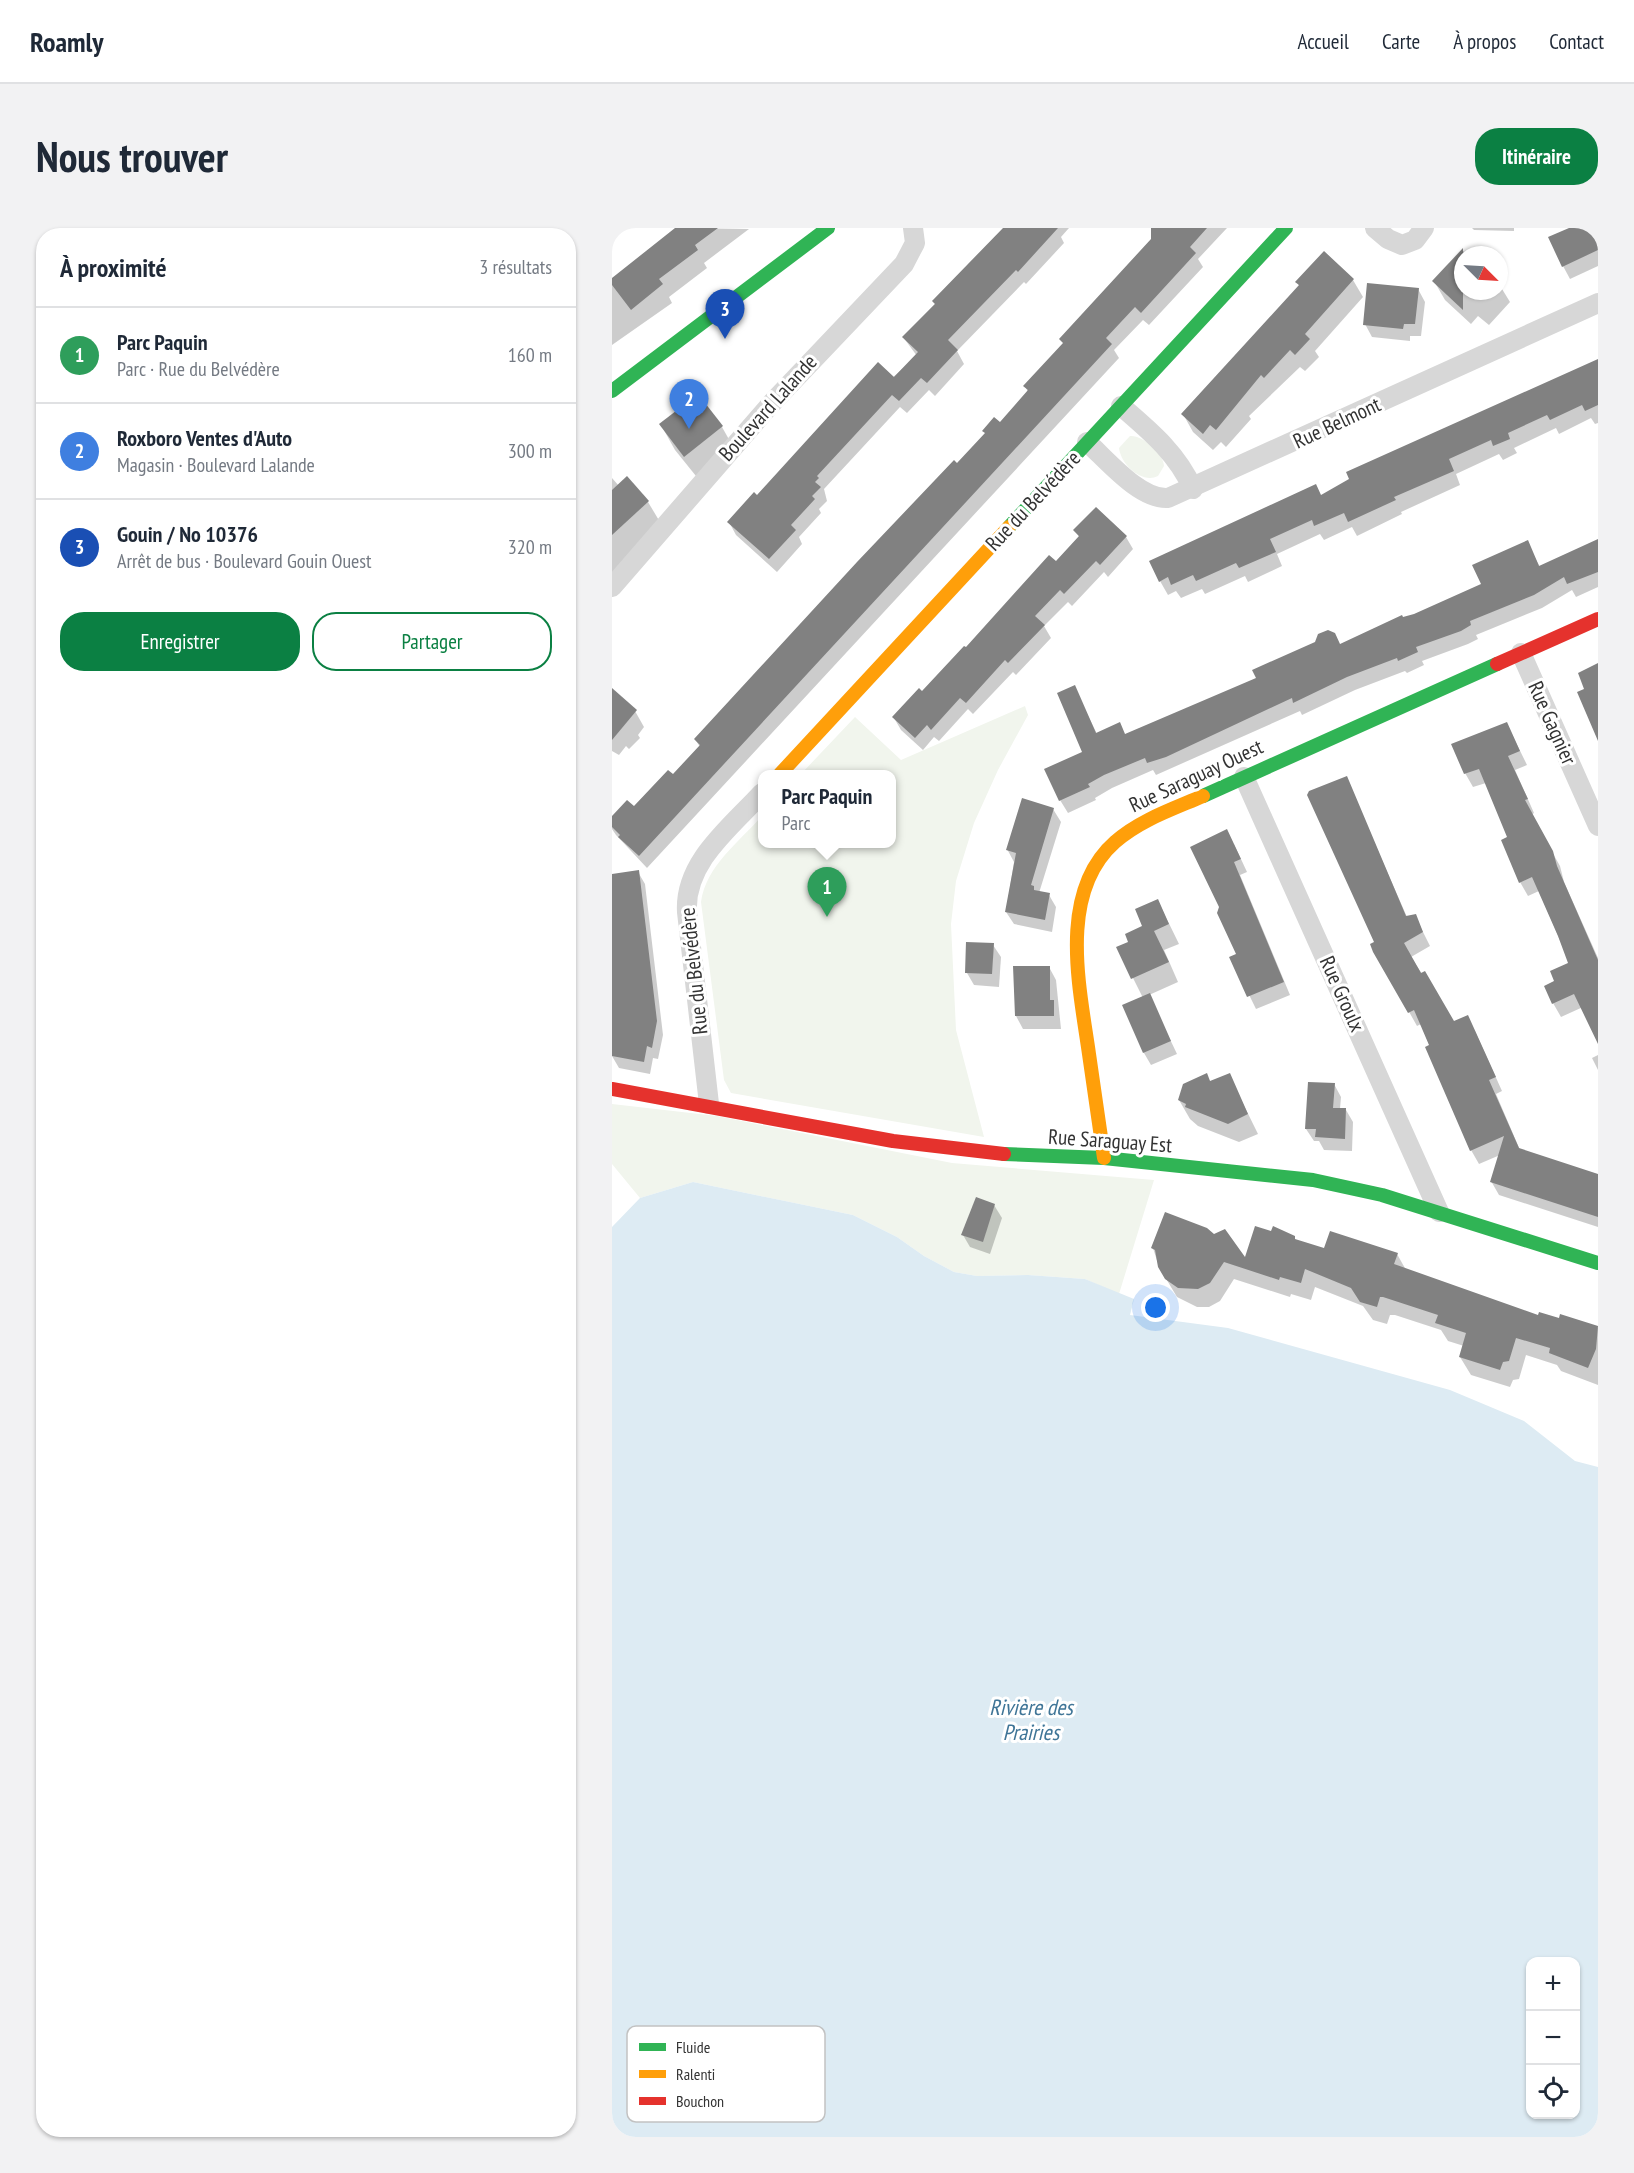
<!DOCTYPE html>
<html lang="fr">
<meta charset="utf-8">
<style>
:root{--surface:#fff;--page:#f2f2f3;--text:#1f2937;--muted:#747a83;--line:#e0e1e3;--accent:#0b8043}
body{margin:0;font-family:"PT Sans Narrow",sans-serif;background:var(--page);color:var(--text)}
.controls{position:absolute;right:18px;bottom:18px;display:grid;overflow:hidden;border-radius:12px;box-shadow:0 2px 4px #0004}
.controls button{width:54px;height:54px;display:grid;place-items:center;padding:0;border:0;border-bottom:2px solid var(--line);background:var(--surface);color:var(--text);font:30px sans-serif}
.compass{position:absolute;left:842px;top:18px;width:54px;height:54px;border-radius:50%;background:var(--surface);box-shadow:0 2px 4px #0004;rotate:114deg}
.you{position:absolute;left:544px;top:1080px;width:21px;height:21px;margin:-15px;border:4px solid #fff;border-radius:50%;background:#1a73e8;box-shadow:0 0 0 9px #1a73e833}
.badge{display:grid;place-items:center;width:39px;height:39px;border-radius:50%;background:var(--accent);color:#fff;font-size:20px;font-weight:700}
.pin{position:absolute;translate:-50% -50px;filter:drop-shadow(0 2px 3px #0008)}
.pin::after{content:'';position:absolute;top:32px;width:21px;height:18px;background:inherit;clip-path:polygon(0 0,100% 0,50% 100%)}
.popup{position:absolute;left:146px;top:542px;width:138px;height:78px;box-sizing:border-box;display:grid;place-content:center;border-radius:12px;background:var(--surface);filter:drop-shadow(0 2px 4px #0005);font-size:20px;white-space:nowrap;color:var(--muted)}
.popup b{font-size:22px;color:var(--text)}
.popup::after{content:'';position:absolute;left:50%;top:100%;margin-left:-12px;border:12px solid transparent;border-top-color:var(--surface)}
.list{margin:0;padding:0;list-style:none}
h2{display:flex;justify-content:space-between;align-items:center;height:78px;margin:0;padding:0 24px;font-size:26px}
h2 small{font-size:20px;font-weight:400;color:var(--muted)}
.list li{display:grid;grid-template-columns:39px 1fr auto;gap:18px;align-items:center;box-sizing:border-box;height:96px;padding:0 24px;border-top:2px solid var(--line)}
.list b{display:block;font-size:22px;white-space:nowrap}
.list p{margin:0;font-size:20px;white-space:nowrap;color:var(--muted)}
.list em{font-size:20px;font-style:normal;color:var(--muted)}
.actions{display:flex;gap:12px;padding:18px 24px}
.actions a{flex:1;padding:14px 0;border:2px solid var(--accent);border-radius:24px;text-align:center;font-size:21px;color:var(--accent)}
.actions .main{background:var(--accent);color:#fff}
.icon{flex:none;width:33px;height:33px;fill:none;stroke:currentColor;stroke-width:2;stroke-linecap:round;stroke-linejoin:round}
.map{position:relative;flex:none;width:986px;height:1909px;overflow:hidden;border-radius:24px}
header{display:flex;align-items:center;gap:36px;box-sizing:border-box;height:84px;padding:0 30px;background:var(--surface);border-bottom:2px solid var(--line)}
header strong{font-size:28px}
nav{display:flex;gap:33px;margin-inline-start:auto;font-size:21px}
.intro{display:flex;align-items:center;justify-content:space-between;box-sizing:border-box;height:144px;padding:0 36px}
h1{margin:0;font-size:42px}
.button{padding:15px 27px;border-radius:24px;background:var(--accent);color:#fff;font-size:21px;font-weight:700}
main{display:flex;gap:36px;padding:0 36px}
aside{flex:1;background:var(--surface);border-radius:24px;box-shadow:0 2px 4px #0004}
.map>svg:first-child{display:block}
.green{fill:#f1f5ed}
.water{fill:#ddebf3;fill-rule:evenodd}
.shadow{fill:#0003}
.building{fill:#818181}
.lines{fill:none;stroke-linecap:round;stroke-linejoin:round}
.street{stroke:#d7d7d7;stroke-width:20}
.fast{stroke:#30b455;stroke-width:14}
.slow{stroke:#ff9f0a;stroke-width:14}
.jam{stroke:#e5322d;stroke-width:14}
.labels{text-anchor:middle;stroke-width:6;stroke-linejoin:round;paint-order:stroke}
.street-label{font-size:21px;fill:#333;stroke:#fff}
.water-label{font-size:22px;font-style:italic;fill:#3f7597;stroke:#fff}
.key{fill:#fff;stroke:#c2c2c2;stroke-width:1.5}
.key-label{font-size:16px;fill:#333}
</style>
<header>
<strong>Roamly</strong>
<nav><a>Accueil</a><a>Carte</a><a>À propos</a><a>Contact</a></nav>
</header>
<div class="intro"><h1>Nous trouver</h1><a class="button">Itinéraire</a></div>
<main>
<aside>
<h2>À proximité<small>3 résultats</small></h2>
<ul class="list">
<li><span class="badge" style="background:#2e9e5b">1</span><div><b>Parc Paquin</b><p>Parc · Rue du Belvédère</p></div><em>160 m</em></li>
<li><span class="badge" style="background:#3f7fe0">2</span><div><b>Roxboro Ventes d'Auto</b><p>Magasin · Boulevard Lalande</p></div><em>300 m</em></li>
<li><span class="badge" style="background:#1a4fb4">3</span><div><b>Gouin / No 10376</b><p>Arrêt de bus · Boulevard Gouin Ouest</p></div><em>320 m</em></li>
</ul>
<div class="actions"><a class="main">Enregistrer</a><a>Partager</a></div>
</aside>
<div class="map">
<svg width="986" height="1909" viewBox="0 0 986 1909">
<rect width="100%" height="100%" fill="#fff"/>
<g class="green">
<path d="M518 208C531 207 551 225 552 238L546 248C530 256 509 237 507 220Z"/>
<path d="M413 478 416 487 386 542 362 595 344 653 339 696 344 802 372 909 119 865 112 852 89 674C94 638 127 614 150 588V616H280V546H189L243 489 289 532Z"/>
<path d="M0 876 105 888 340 935 542 952 507 1066 473 1051 416 1047 365 1048 342 1044 312 1028 285 1009 241 987 81 954 28 970 0 936Z"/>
</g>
<path class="water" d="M81 954 241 987 285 1009 312 1028 342 1044 365 1048 416 1047 473 1051 522 1071 518 1087 616 1100 838 1162 912 1193 963 1233 986 1239V1909H0V999L28 970ZM918 1734H963V1886H918Z"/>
<g class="shadow">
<path d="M66 0 137 1 92 35 95 40 57 69 60 75 0 117V52Z"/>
<path d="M396 0H457L449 9 452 15 414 56 412 54 345 123 352 136 323 168 317 162 295 185 288 179 212 261 215 273 207 281 209 285 187 309 190 316 165 344 124 307 117 294 305 128 291 109Z"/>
<path d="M541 0H615L586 31 591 39 537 97 531 92 502 122 507 130 35 640 4 607 0 601V590L22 581 61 548 88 519 83 511 345 237 388 196 416 164 413 158 452 116 449 111 541 12Z"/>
<path d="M860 0H902V3L862 2Z"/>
<path d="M960 0H986V38L958 51 951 38Z"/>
<path d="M850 22 856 27H851V63H887V56L898 74 877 97 866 88 859 96 833 72 822 53Z"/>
<path d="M741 52 751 69 703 123 707 129 693 143 688 139 637 188 639 191 614 219 609 214 601 222 581 204 571 186 688 59 685 54Z"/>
<path d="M806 61 813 74 809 108H798V113L760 109 753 96Z"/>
<path d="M986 136V195L983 196 979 190 947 206 944 200 902 220 905 225 891 232 887 226 844 246 848 257 789 284 790 286 745 308 740 299 712 312 708 306 665 326 670 338 636 354 633 348 593 366 590 361 569 370 564 363 556 367 548 353 709 269Z"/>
<path d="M86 168 110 199 124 224 88 253 63 222 49 197Z"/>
<path d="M0 250 7 258 15 251 36 274 51 299 0 345Z"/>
<path d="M463 303 514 309 521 321 496 349 492 344 460 378 456 374 432 398 439 410 404 447 401 444 361 486 356 481 327 513 322 509 311 522 289 502 282 490 310 466 468 310Z"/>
<path d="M986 313V359L964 369 960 362 930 380 864 407 866 411 856 416 810 433 812 437 795 445 793 443 743 462 690 487 688 483 544 547 541 542 500 560 483 570 484 572 456 585 448 572 472 525 462 459 485 506 513 507 803 388 871 356 915 314 928 339Z"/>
<path d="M0 462 23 483 32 499 26 507 28 510 17 521 14 518 7 527 0 523Z"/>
<path d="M895 496 915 537 903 542 922 585 919 587 948 638 952 654 986 730V812L971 779 949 789 941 775 944 754 958 736 927 663 916 668 908 654 897 610 874 555 861 559 853 545Z"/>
<path d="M734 550 795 689 803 688 818 718 799 729 842 795 855 789 863 803 890 863 884 866 908 922 986 947V999L887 967 879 953 888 927 867 936 859 922 809 796 805 798 763 723 764 714Z"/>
<path d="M441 581 449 594 427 665 437 667 444 679 440 704 402 696 394 684 402 634 395 621Z"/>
<path d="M622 616 635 644 628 647 678 767 644 781 619 730 626 727 609 679Z"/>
<path d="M26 644 33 656 51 807 46 831 41 830 38 846 7 840 0 828V647Z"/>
<path d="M546 673 567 716 552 722 566 754 537 767 565 826 539 837 532 825 531 770 506 720 518 715 532 699Z"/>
<path d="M381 717 389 729 387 759 362 757 355 745Z"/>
<path d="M437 739 444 752 449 801H411L404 788 403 740Z"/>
<path d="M986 827V842L980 830Z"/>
<path d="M594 847 599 855 617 847 646 906 627 914 586 898 578 891 567 872Z"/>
<path d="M722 856 729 869 728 881 734 882 741 894 740 923 712 922 707 913H702L694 901Z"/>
<path d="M382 977 390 990 378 1026 358 1019 351 1007Z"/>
<path d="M682 1009 684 1013 713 1022 785 1026 794 1042 927 1089 948 1092 949 1088 986 1100V1157L949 1143 945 1137 914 1127 907 1151 901 1152 898 1159 859 1147 848 1129 852 1118 836 1113 829 1102 783 1087H778L775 1096 761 1092 751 1078 703 1059 699 1072 679 1066 678 1069 622 1051 608 1073 597 1079H585L565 1069 547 1039 541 1020 634 1033Z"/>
</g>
<g class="building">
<path d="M63 0H106L83 17 86 22 47 51 51 56 19 82 0 57V50Z"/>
<path d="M391 0H446L406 44 404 42 336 112 346 122 315 155 309 150 287 173 280 167 205 248 207 250 203 254 209 259 200 268 203 271 179 297 184 302 157 331 115 294 142 264 145 267 266 134 282 149 306 124 290 109 323 76 320 73Z"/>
<path d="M539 0H595L578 19 584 25 529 85 523 79 494 110 500 116 27 628 6 609 8 607 0 599V588L15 572 22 578 56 542 61 546 88 517 82 511 245 334 342 232 345 235 373 205 370 203 382 189 388 194 416 162 411 158 451 115 447 111 539 11Z"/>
<path d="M957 0H986V22L950 39 936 9Z"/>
<path d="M851 20V82L820 53Z"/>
<path d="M712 23 742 51 693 106 698 111 683 127 678 122 652 150 649 147 604 202 598 197 591 206 569 186 687 57 683 54Z"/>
<path d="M755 55 807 60 803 96H792L791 101 751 97Z"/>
<path d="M986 131V177L973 183 970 177 938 192 935 187 896 205 898 211 881 218 879 212 837 231 842 243 782 269 784 272 736 294 732 285 702 298 700 292 658 311 664 324 627 340 624 335 584 353 581 347 559 357 556 349 547 354 537 333 704 256 709 267 737 251 734 244Z"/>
<path d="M86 166 111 198 72 229 47 196Z"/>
<path d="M15 248 37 273 0 307V262Z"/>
<path d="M484 279 515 308 488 337 484 333 452 366 448 362 423 388 433 397 396 435 393 432 354 475 348 470 319 502 315 497 303 510 280 489 307 460 310 463 352 418 354 419 437 327 444 333 467 308 461 302Z"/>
<path d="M986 311V344L955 356 952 349 922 367 858 393 859 397 849 403 804 419 806 424 786 433 785 430 735 449 681 475 680 470 554 529 535 535 533 530 492 547 476 556 478 559 447 573 432 541 470 524 445 465 463 457 484 505 508 494 513 506 644 450 640 442 703 414 706 406 716 402 723 405 728 416 790 387 791 389 802 386 869 356 860 337 916 312 927 338Z"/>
<path d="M986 435V513L965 464 972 461 966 445Z"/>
<path d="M0 460 25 482 0 512Z"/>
<path d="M895 494 908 523 896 528 916 571 913 572 941 623 945 638 986 732V816L962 766 940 776 932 758 942 753 938 743 956 735 946 708 920 649 907 655 889 612 895 609 867 541 852 546 839 516Z"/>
<path d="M735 548 794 688 804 686 811 704 792 715 809 745 813 743 842 793 856 787 884 849 877 852 907 920 986 946V989L878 954 892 908 858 923 813 819 817 817 802 782 796 785 761 724 758 716 762 714 695 567 697 563Z"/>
<path d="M410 570 442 580 419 657 422 658V662L438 665 433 692 393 684 404 625 394 622Z"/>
<path d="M615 601 629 631 622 634 672 754 635 769 617 729 624 726 605 685 607 679 578 619Z"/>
<path d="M27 642 45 793 40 820 35 818 32 834 0 828V646Z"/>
<path d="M546 671 557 696 542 703 557 734 519 751 504 719 516 714 513 706 530 698 523 681Z"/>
<path d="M354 714 382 715 380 746 353 745Z"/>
<path d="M401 738H438V772H442V788H403Z"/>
<path d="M538 765 559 813 531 825 510 777Z"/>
<path d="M595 845 598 853 618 845 636 886 616 896 573 879 574 876 566 872 571 856Z"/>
<path d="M696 854 723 855 721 880H734L733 911 703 909 704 901H693Z"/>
<path d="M364 969 383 976 371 1014 349 1007Z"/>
<path d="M553 984 595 1000 602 1006 613 1001 633 1029 643 998 659 1003 661 998 683 1008V1011L712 1020 718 1003 786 1025 782 1036 926 1087 927 1084 947 1090 948 1086 986 1098 984 1121 976 1140 937 1125 938 1120 904 1110 897 1133 891 1134 888 1142 847 1129 854 1105 823 1095 826 1087 771 1069H768L765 1079 748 1074 739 1060 693 1041 689 1055 668 1049 667 1052 612 1034 598 1055 586 1061 566 1060 553 1051 546 1039 543 1022 539 1020Z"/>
</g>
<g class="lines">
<g class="street">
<path d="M763 0 776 11 790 17 803 12 812 0"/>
<path d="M509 178C538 203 565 225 581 261"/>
<path d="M475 214C495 232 528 272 556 270L986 75"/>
<path d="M0 359 158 177 292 36 303 15 301 0"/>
<path d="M909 425 986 598"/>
<path d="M632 549 827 984"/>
<path d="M97 876 75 684C72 634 119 599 150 565"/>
</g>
<g class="fast">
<path d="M0 163 216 0"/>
<path d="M397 299 674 0"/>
<path d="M591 568 885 436"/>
<path d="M392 926 492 930 701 952 770 967 986 1035"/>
</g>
<g class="slow">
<path d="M168 546 397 299"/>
<path d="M492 930C487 895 482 861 477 826 468 761 445 665 503 614 528 592 561 581 591 568"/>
</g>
<g class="jam">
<path d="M885 436 986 391"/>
<path d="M0 861 281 913 392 926"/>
</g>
</g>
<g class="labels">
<g class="street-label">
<text transform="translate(156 180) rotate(-48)" y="7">Boulevard Lalande</text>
<text transform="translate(725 195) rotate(-25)" y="7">Rue Belmont</text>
<text transform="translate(421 273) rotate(-47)" y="7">Rue du Belvédère</text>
<text transform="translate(940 495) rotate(66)" y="7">Rue Gagnier</text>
<text transform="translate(584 548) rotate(-25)" y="7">Rue Saraguay Ouest</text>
<text transform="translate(82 743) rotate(-96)" y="7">Rue du Belvédère</text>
<text transform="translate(730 766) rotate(66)" y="7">Rue Groulx</text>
<text transform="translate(498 913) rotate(4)" y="7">Rue Saraguay Est</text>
</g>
<g class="water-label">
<text x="419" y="1487">Rivière des<tspan x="419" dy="25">Prairies</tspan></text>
</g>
</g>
<rect x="15" y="1798" width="198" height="96" rx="9" class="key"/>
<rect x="27" y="1815" width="27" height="8" fill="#30b455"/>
<rect x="27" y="1842" width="27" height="8" fill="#ff9f0a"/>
<rect x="27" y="1869" width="27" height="8" fill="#e5322d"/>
<g class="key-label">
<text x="64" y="1825">Fluide</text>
<text x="64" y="1852">Ralenti</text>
<text x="64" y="1879">Bouchon</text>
</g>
</svg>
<div class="controls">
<button>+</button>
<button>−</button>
<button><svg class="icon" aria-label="locate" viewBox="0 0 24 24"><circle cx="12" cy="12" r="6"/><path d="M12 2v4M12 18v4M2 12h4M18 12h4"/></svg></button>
</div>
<svg class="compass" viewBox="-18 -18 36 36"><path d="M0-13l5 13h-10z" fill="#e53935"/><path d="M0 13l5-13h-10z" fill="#747a83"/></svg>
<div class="you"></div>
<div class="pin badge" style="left:215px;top:689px;background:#2e9e5b">1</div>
<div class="popup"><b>Parc Paquin</b>Parc</div>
<div class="pin badge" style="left:77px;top:201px;background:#3f7fe0">2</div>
<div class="pin badge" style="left:113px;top:111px;background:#1a4fb4">3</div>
</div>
</main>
